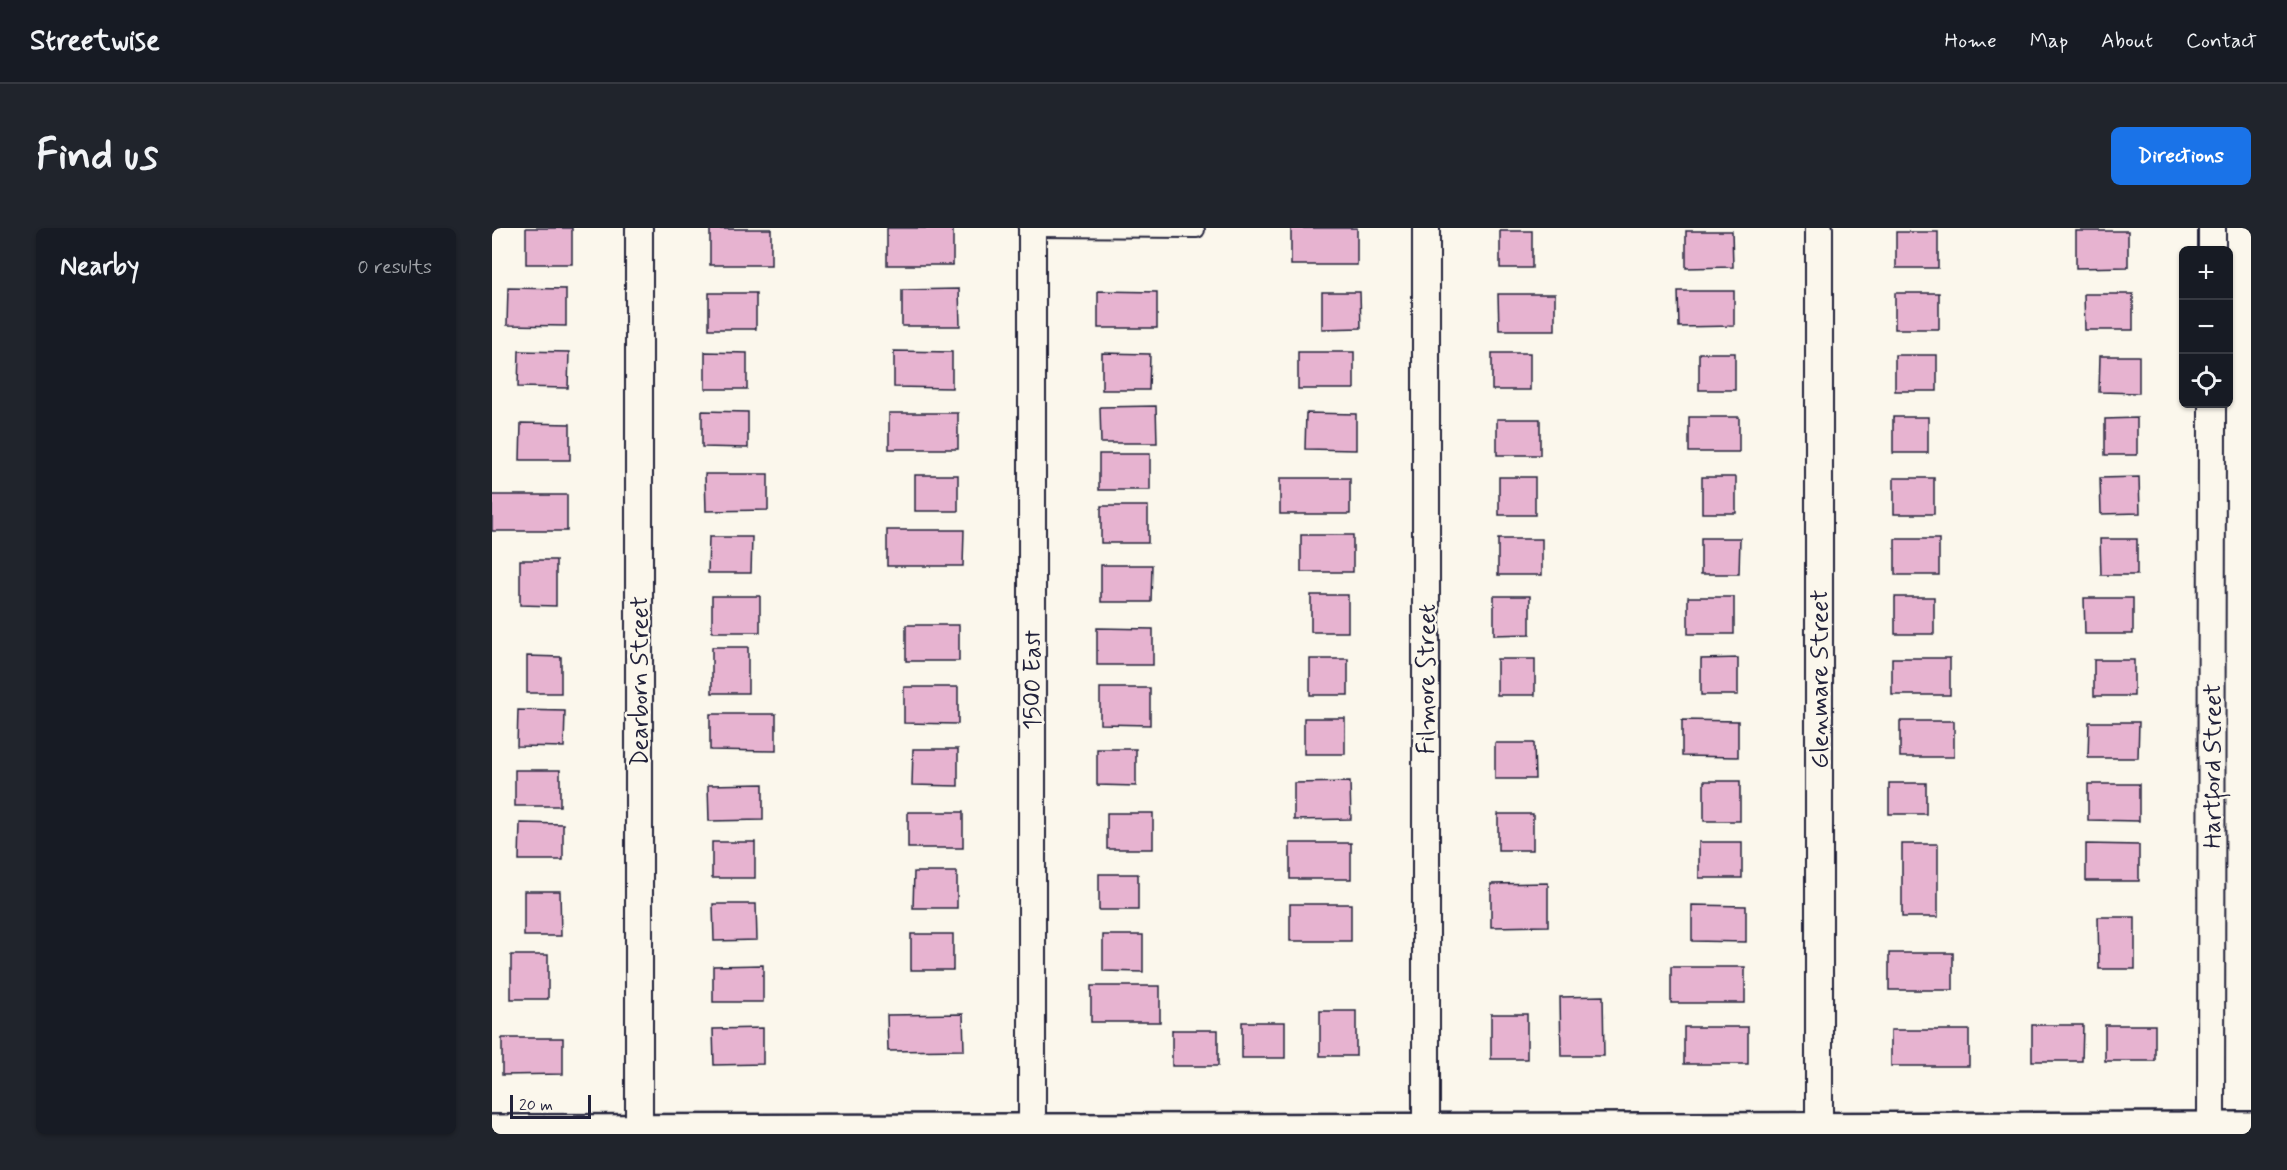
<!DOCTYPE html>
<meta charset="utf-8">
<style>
:root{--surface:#171b24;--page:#20242c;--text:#f1f3f6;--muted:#9ea1a6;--line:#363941;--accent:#1a73e8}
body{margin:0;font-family:Mynerve,sans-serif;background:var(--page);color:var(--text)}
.controls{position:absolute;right:18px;top:18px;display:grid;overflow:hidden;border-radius:9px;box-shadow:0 2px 4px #0004}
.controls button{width:54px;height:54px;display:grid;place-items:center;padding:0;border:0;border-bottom:2px solid var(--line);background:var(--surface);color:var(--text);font:30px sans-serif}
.scale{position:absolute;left:18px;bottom:15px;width:81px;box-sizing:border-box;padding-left:6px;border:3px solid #22223b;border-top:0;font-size:16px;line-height:21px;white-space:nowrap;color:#22223b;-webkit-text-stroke:4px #fbf7ec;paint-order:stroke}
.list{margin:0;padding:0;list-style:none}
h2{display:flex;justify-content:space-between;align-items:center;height:78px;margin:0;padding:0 24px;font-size:26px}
h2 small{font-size:20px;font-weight:400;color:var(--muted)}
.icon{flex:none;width:33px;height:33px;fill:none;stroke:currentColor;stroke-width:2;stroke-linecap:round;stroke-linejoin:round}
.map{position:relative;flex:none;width:1759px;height:906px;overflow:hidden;border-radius:9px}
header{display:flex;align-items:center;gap:36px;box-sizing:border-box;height:84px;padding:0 30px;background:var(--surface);border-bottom:2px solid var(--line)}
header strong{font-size:28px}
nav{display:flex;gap:33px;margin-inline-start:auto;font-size:21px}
.intro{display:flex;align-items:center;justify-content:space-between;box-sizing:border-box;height:144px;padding:0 36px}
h1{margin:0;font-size:42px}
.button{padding:15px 27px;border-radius:9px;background:var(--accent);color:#fff;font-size:21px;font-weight:700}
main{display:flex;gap:36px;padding:0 36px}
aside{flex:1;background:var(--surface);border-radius:9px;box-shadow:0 2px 4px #0004}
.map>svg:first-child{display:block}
.building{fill:#e7b3d0;stroke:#22223b;stroke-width:1.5}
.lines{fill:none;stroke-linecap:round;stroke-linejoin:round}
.lane-casing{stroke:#22223b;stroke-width:18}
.street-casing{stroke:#22223b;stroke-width:30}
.secondary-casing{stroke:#22223b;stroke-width:38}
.lane{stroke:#fbf7ec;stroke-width:14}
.street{stroke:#fbf7ec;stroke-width:26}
.secondary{stroke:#fbf7ec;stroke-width:33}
.labels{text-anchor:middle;stroke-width:5;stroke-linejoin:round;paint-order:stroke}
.street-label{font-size:24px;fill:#22223b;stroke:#fbf7ec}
</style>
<header>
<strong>Streetwise</strong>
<nav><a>Home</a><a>Map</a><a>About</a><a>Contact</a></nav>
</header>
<div class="intro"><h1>Find us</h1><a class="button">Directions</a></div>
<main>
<aside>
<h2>Nearby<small>0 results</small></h2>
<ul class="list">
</ul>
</aside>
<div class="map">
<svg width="1759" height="906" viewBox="0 0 1759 906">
<rect width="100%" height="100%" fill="#fbf7ec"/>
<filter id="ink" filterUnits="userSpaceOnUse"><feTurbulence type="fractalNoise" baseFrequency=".0167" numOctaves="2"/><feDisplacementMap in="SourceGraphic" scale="12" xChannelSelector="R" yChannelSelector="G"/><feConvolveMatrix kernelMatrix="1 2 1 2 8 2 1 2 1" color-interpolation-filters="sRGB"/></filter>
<g filter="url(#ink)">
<g class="building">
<rect x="34" y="0" width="46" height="36"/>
<rect x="395" y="0" width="66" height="37"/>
<rect x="799" y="0" width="66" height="37"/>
<rect x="218" y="1" width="61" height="36"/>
<rect x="1008" y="3" width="32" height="37"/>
<path d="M1194 3H1240L1241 39 1194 40Z"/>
<path d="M1584 3H1636V39L1584 40Z"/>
<rect x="1404" y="4" width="42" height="36"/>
<path d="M16 60 74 61V98L15 97Z"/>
<path d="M467 61 468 98H410V62Z"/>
<path d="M606 63 665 64V100H606Z"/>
<path d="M1186 63H1242V98L1187 99Z"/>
<path d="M830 64H868L869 100 830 101Z"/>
<rect x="217" y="65" width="47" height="36"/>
<rect x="1403" y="65" width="44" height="36"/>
<path d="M1006 66H1063V102H1007Z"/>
<path d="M1592 66H1641V102H1593Z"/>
<path d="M27 123 77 124 76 160 26 159Z"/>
<path d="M402 123 460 124V160L402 159Z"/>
<path d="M213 124 255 125V161H213Z"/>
<rect x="806" y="124" width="56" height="37"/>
<path d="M610 125 658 126 657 162H610Z"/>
<rect x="1000" y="125" width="38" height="37"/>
<rect x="1207" y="125" width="36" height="37"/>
<rect x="1403" y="127" width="42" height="36"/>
<path d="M1608 128H1647V165L1607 164Z"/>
<path d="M664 178 665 215H609L608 179Z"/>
<path d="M210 183 256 184V220L210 219Z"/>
<rect x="397" y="185" width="69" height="36"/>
<path d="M814 185 864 186V222L813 221Z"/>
<rect x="1197" y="189" width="50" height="35"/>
<rect x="1401" y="189" width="35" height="36"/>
<path d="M1645 190V227H1613V191Z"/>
<rect x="1005" y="191" width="43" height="36"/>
<path d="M29 195 78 196V232H28Z"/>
<rect x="607" y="226" width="51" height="36"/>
<path d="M213 246H276V282L214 283Z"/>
<rect x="423" y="247" width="43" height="36"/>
<rect x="1007" y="249" width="36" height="38"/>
<rect x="1210" y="249" width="34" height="36"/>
<path d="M1647 249 1648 285 1609 286 1608 250Z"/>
<rect x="788" y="250" width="70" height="36"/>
<rect x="1402" y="250" width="40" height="36"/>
<rect x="0" y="267" width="75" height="36"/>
<rect x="609" y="278" width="47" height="37"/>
<path d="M395 302H472L471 338H395Z"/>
<rect x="809" y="307" width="52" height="37"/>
<path d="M217 309H260L259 345H216Z"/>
<path d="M1209 310H1248L1247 346H1209Z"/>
<rect x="1006" y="311" width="44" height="36"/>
<rect x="1403" y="311" width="44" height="36"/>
<path d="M1608 311H1645V347H1609Z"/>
<path d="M28 332H64V378L28 377Z"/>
<path d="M609 337H660L659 374H609Z"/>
<rect x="819" y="367" width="37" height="37"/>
<rect x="220" y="368" width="48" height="36"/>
<path d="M1002 368H1038V406L1002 407Z"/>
<rect x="1196" y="369" width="46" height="37"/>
<rect x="1403" y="369" width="39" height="37"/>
<path d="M1592 370H1641V406H1593Z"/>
<rect x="414" y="397" width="53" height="36"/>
<path d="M605 400 661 401V437H605Z"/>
<rect x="220" y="419" width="36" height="46"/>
<path d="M35 428 69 429V465H35Z"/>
<path d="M1246 430V467H1209V431Z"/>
<rect x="1400" y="430" width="58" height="37"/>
<rect x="818" y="431" width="38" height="36"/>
<rect x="1005" y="431" width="38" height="36"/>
<rect x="1602" y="432" width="40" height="36"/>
<path d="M412 459H466V496L412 495Z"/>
<path d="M608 460H658V497L608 496Z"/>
<path d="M26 482 73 483 72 519 25 518Z"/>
<path d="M218 486H284V523L218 522Z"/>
<rect x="812" y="490" width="41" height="36"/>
<path d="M1190 492 1246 493V529L1190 528Z"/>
<rect x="1408" y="493" width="54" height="36"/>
<path d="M1597 494H1647L1646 530H1596Z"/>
<path d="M1003 515H1042L1043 551H1003Z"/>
<path d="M421 521H466V558L420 557Z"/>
<path d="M605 521H644V558L605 557Z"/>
<rect x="23" y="542" width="45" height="36"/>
<rect x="1212" y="553" width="36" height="40"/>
<path d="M858 554 859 591 802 592V555Z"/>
<rect x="1397" y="555" width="37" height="31"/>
<path d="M271 556V592L217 593 216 557Z"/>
<path d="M1596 556H1647V593L1596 592Z"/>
<rect x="416" y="584" width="55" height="36"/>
<rect x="615" y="585" width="46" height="36"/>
<rect x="1006" y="586" width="35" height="36"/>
<path d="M28 595 71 596V632H27Z"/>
<rect x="220" y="614" width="43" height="36"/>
<rect x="1207" y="614" width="43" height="36"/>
<rect x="798" y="615" width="61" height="36"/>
<rect x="1410" y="616" width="36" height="73"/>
<path d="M1594 616 1647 617V653H1594Z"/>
<path d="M422 644H465V680H421Z"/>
<rect x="607" y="646" width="39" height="36"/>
<path d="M1056 655V698L999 699V656Z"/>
<path d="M32 663H68L69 708H32Z"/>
<path d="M221 676H264L265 712 222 713Z"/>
<rect x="798" y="676" width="61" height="37"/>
<path d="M1200 677 1254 678V714L1200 713Z"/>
<path d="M1606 689H1643V741H1607Z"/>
<rect x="419" y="706" width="42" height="36"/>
<path d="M611 707H651V744L611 743Z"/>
<rect x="1397" y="725" width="64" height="37"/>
<rect x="19" y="727" width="37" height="44"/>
<path d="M271 737V774H221V738Z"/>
<rect x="1179" y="739" width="74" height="36"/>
<rect x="599" y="758" width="69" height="36"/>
<path d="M1111 768 1112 828H1069L1068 769Z"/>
<rect x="828" y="783" width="36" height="45"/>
<path d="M471 786 472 822 396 823 395 787Z"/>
<rect x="999" y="786" width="36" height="45"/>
<rect x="750" y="794" width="43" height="36"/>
<path d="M1540 797H1591L1590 833H1540Z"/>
<rect x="1613" y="797" width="50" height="36"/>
<rect x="1192" y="799" width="64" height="37"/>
<path d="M271 800V836L222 837 221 801Z"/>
<rect x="680" y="802" width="46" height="36"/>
<rect x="1399" y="802" width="78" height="36"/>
<path d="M10 810H71V846L10 847Z"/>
</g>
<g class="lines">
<g class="lane-casing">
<path id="lane" d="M540 1 705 2"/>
</g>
<g class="street-casing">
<g id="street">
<path d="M147 0V906"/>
<path d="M540 0V903"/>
<path d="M1327 0V901"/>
<path d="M1720 22V0"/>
<path d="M1719 901 1720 176"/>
<path d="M934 902V0"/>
</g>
</g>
<g class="secondary-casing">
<path id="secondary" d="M0 904 1759 901"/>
</g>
<use href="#lane" class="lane"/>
<use href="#street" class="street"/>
<use href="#secondary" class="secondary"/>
</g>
</g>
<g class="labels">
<g class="street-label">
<text transform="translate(934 451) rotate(-90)" y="8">Filmore Street</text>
<text transform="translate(1327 451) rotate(-90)" y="8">Glenmare Street</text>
<text transform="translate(540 452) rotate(-90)" y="8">1500 East</text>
<text transform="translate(147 453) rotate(-90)" y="8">Dearborn Street</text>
<text transform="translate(1720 538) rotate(-90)" y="8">Hartford Street</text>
</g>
</g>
</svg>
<div class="controls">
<button>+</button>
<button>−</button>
<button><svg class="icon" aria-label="locate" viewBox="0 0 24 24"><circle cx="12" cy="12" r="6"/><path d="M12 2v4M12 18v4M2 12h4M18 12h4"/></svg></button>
</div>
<div class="scale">20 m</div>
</div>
</main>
